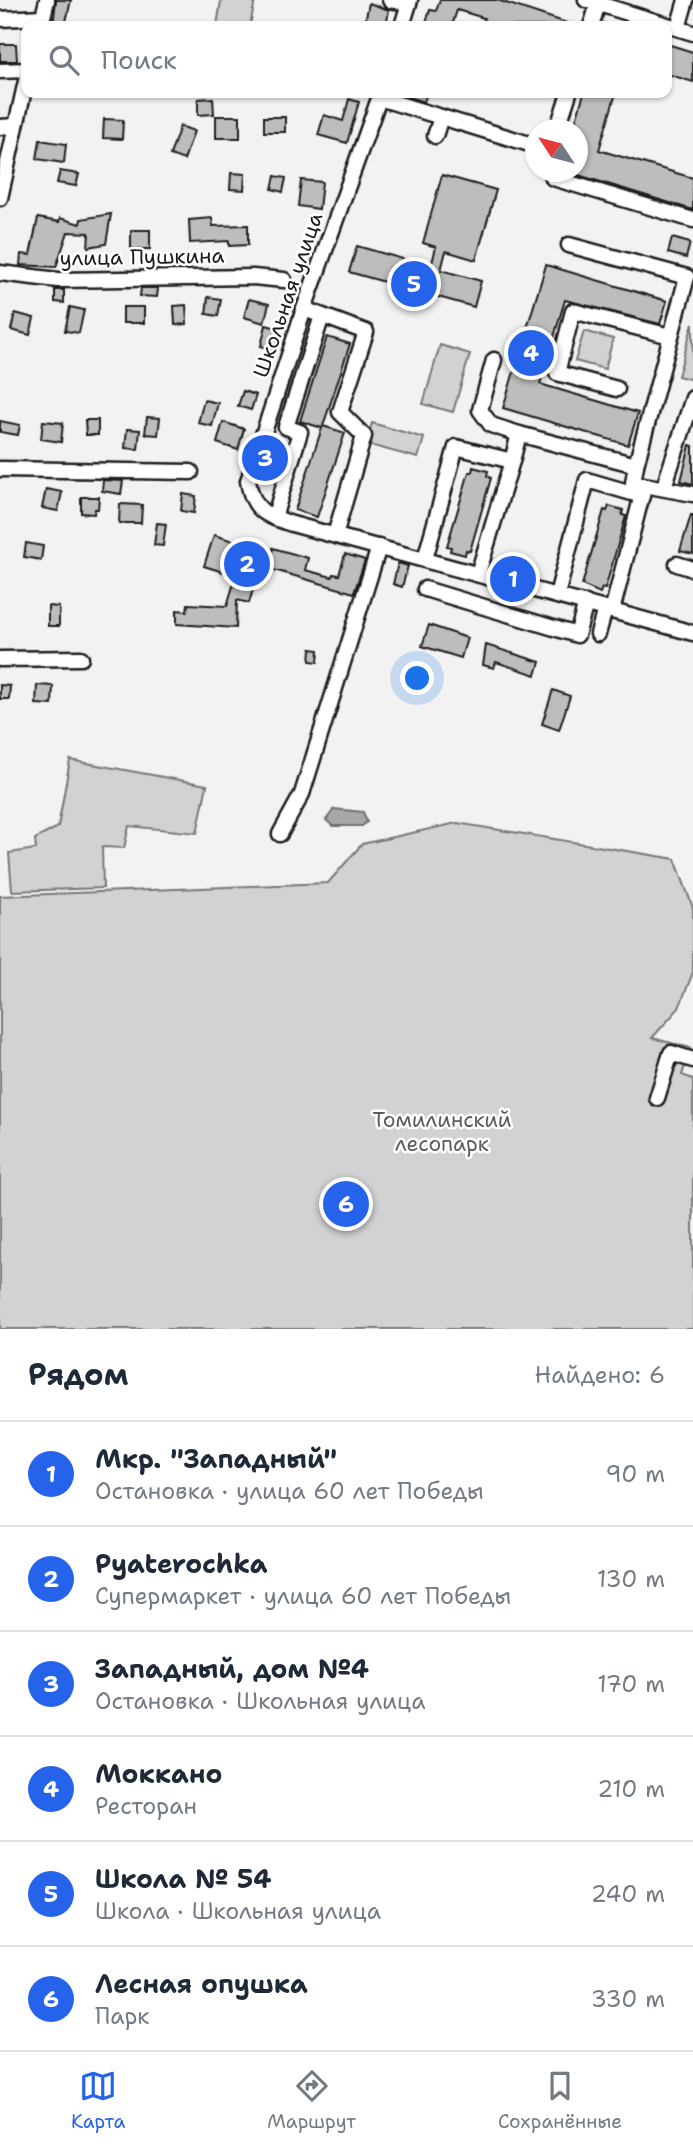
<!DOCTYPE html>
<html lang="ru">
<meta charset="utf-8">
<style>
:root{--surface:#fff;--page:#f2f2f3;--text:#1f2937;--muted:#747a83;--line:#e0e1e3;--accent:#2563eb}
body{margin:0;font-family:"Shantell Sans",sans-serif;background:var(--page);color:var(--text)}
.compass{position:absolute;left:525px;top:119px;width:63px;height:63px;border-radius:50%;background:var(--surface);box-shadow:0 2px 5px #0004;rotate:306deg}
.you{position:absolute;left:418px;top:679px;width:24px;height:24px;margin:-18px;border:5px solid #fff;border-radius:50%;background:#1a73e8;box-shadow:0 0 0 10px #1a73e833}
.badge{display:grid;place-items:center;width:46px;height:46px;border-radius:50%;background:var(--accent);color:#fff;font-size:23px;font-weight:700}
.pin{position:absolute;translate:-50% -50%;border:4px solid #fff;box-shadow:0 2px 7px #0006}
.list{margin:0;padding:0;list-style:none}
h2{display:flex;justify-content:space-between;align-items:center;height:91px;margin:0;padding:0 28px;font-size:30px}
h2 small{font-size:23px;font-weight:400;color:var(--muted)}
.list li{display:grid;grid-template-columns:46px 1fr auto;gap:21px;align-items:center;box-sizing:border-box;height:105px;padding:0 28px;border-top:2px solid var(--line)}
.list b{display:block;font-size:26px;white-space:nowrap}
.list p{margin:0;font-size:23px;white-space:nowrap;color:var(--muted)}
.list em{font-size:23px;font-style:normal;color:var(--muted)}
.icon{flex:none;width:38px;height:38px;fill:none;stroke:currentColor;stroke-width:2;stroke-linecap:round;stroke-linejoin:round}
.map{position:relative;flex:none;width:693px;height:1329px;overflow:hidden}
.search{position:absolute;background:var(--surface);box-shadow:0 2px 5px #0004;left:21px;right:21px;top:21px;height:77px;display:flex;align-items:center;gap:18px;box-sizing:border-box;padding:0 24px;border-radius:14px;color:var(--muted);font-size:26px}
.sheet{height:721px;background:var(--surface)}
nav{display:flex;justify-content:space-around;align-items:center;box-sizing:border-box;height:98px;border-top:2px solid var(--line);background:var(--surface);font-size:19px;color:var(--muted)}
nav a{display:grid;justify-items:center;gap:4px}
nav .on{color:var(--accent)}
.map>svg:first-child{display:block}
.green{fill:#d2d2d2;stroke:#777;stroke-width:2}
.water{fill:#a8a8a8;stroke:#707070;stroke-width:2}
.building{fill:#bdbdbd;stroke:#1c1c1c;stroke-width:2}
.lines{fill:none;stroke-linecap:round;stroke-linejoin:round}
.minor-casing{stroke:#1c1c1c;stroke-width:19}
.minor{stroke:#fff;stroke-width:14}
.labels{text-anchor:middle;stroke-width:5;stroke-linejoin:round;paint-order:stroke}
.street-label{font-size:21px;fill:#1c1c1c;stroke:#fff}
.park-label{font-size:21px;fill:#5c5c5c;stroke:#fff}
</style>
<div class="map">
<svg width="693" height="1329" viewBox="0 0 693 1329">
<rect width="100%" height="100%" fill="#f2f2f2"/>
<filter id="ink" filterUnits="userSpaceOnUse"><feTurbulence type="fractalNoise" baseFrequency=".0143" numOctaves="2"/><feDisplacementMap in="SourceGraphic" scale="14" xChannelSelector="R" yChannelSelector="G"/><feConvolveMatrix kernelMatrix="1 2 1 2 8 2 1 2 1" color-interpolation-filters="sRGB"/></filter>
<g filter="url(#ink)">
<g class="green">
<path d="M221 0H255L250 26H217Z"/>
<path d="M693 323V380L678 376Z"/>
<path d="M584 331 613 339 605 369 575 361Z"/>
<path d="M440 345 470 354 453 412 423 404Z"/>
<path d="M372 423 424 438 418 458 366 444Z"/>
<path d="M70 760 207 785 197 833 129 826 124 848 102 847 103 888 12 891 9 853 36 849 35 839 58 827Z"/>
<path d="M457 823 675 859 693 908V972L679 1008 652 1038 691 1048 682 1075 693 1079V1329H0V896L328 883 362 844Z"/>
</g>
<path class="water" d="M334 809 363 812 367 822 362 826H333L326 820Z"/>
<g class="building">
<path d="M56 0H71L65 26H53Z"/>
<path d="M440 0H497L576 26H482L484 18 457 10 452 26H425L430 10 436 11Z"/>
<path d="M369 3 389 10 386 26H364Z"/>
<path d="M0 44H16L17 61H0Z"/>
<path d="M667 44 693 52V82L667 74Z"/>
<path d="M395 93H427L424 102Z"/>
<path d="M584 93H616L599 150 693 178V210L578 175V130H573Z"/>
<path d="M213 98 214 114 198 115V99Z"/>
<path d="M349 99 359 102 347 143 318 135 324 115 343 121Z"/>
<rect x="216" y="116" width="24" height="22"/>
<rect x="264" y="117" width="21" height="15"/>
<path d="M104 119 123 120 122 139 103 138Z"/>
<path d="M180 126 194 131 184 160 170 155Z"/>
<path d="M40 140 66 144 64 163 37 159Z"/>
<path d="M60 171 79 174 76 186 57 183Z"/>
<path d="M231 173 245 174 244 190 230 189Z"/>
<path d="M442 175 496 190 476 260 446 251 441 270 481 281 474 307 349 272 357 246 431 267 436 247 423 243Z"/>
<path d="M275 176 286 178 283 192 272 189Z"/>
<path d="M301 180 322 182 319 209 298 206Z"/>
<path d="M111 214 106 244 88 247 89 233 68 232 56 267 20 265 21 254 30 255 38 218 59 222 60 218 80 224 81 219Z"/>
<path d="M212 218 213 226 248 225V245L229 246V241L190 243 189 220Z"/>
<rect x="131" y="230" width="19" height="19"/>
<path d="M672 238 690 243 686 258 668 253Z"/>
<path d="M546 265 667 301 660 324 565 300 540 384 638 413 628 445 503 408Z"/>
<path d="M141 288H158L157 297 140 296Z"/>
<path d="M55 290H64V303L55 302Z"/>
<path d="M208 297 221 299 218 316 206 314Z"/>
<path d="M249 299 269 304 264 323 244 317Z"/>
<path d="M186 305 187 324 175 325 174 306Z"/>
<path d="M70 307 84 310 79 333 65 331Z"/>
<rect x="123" y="307" width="21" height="16"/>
<path d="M15 313 34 318 30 335 11 330Z"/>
<path d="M266 325 281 329 276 350 261 346Z"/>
<path d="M327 337 350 344 323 426 345 433 317 517 295 510 322 428 300 421Z"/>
<path d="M243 391 256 395 251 410 238 406Z"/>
<path d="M204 400 218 403 212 426 198 423Z"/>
<path d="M147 417 160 418 158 435 145 434Z"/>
<path d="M85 420H98V435H86Z"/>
<path d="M0 421 20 425 18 435 0 432Z"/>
<path d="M43 421 63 423 61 442 41 439Z"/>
<path d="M223 422 244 429 238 450 217 443Z"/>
<path d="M127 429 140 430 138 449 125 448Z"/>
<path d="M690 445 693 446V484L681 481Z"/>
<path d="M473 467 488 471 487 476 491 478 470 551 466 550 465 555 450 551 451 547 447 546 469 472H472Z"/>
<path d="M103 480 123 481 121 494 102 491Z"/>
<path d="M46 489 62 492 58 511 42 508Z"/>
<path d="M183 494 196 496 194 513 181 511Z"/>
<path d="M81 497H99L98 509H95L94 514 81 513Z"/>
<path d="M120 504 142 505 141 523H119Z"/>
<path d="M609 506 623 510 622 515 626 516 605 589 602 588 600 593 582 585 604 510 607 511Z"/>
<path d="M691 515H693V554L680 551Z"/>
<path d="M157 523 166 524 163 546 154 545Z"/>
<path d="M214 535 272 553 273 548 308 558 305 570 332 577 333 574 339 575 345 554 365 560 354 593 260 566 249 603 237 600 236 628 177 624V610L187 611 188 604 227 606 236 576 204 566Z"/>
<path d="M26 543 43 546 41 560 24 557Z"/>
<path d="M398 563 408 566 402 587 393 584Z"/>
<path d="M48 606 59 607V626H48Z"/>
<path d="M429 625 467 638 461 658 422 646Z"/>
<path d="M486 645 540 662 536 675 496 662 494 668 483 665Z"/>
<path d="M311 649 319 650 318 662 310 661Z"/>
<path d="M0 685 10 686 9 699H0Z"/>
<path d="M37 685 53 686 52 705 36 704Z"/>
<path d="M553 690 570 696 559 730 542 724Z"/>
</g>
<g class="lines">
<g class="minor-casing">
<g id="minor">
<path d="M390 0 409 3"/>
<path d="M586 0 693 33"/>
<path d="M0 19 43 17"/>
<path d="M41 25 47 0"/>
<path d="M402 26 410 0"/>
<path d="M591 26 598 4"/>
<path d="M678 28 686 0"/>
<path d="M0 71 26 70"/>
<path d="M381 93 304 309 248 481C253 511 265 515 292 524L693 633"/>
<path d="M379 98 536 146"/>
<path d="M0 127 15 126"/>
<path d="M557 130 569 93"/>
<path d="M435 136 441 117"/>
<path d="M552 172 553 178 693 220"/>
<path d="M0 198 26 81"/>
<path d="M569 245 687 277 636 465"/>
<path d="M0 273 58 280 253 277 284 280"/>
<path d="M304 309 366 332 340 412 364 436 335 535"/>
<path d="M494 360 480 410 491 425 519 434"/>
<path d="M617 389 557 373 573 311 670 336"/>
<path d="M0 469 191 472"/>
<path d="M664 487 693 398"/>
<path d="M274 518 300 432 286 427 322 316"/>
<path d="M425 559 456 447 512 461 519 434 636 465 633 483 693 494"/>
<path d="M677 564 693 569"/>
<path d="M478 574 512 461"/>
<path d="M425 589 577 635 586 603"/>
<path d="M557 595 587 480 642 496"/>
<path d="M612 611 644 487"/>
<path d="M598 634 605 609"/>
<path d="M0 659 81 658"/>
<path d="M280 834 302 794 379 547"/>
<path d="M657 1098 671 1053 693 1060"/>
</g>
</g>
<use href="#minor" class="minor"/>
</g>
</g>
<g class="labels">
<g class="street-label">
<text transform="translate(142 257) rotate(-1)" y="7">улица Пушкина</text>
<text transform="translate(288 295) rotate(-71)" y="7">Школьная улица</text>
</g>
<g class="park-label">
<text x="442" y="1127">Томилинский<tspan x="442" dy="24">лесопарк</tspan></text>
</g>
</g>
</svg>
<svg class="compass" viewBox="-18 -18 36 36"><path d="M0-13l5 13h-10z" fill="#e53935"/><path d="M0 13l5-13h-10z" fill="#747a83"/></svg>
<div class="you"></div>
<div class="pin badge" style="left:513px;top:579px">1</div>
<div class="pin badge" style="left:247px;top:564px">2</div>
<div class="pin badge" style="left:265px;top:458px">3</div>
<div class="pin badge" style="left:531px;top:353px">4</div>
<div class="pin badge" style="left:414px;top:284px">5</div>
<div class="pin badge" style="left:346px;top:1204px">6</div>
<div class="search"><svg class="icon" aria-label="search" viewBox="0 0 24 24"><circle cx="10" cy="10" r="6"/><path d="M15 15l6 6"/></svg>Поиск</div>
</div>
<section class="sheet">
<h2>Рядом<small>Найдено: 6</small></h2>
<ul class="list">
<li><span class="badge">1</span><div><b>Мкр. &quot;Западный&quot;</b><p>Остановка · улица 60 лет Победы</p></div><em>90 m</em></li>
<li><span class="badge">2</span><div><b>Pyaterochka</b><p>Супермаркет · улица 60 лет Победы</p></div><em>130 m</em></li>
<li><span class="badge">3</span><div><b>Западный, дом №4</b><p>Остановка · Школьная улица</p></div><em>170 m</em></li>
<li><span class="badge">4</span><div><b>Моккано</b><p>Ресторан</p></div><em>210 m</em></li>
<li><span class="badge">5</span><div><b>Школа № 54</b><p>Школа · Школьная улица</p></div><em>240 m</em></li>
<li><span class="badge">6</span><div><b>Лесная опушка</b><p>Парк</p></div><em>330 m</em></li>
</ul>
</section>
<nav>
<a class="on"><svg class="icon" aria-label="map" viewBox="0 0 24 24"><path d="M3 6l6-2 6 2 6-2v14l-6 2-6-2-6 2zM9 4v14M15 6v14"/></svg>Карта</a>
<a><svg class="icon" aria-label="directions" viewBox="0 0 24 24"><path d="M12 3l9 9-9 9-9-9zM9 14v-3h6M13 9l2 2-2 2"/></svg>Маршрут</a>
<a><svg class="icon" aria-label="saved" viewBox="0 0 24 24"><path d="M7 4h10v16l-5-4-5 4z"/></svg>Сохранённые</a>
</nav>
